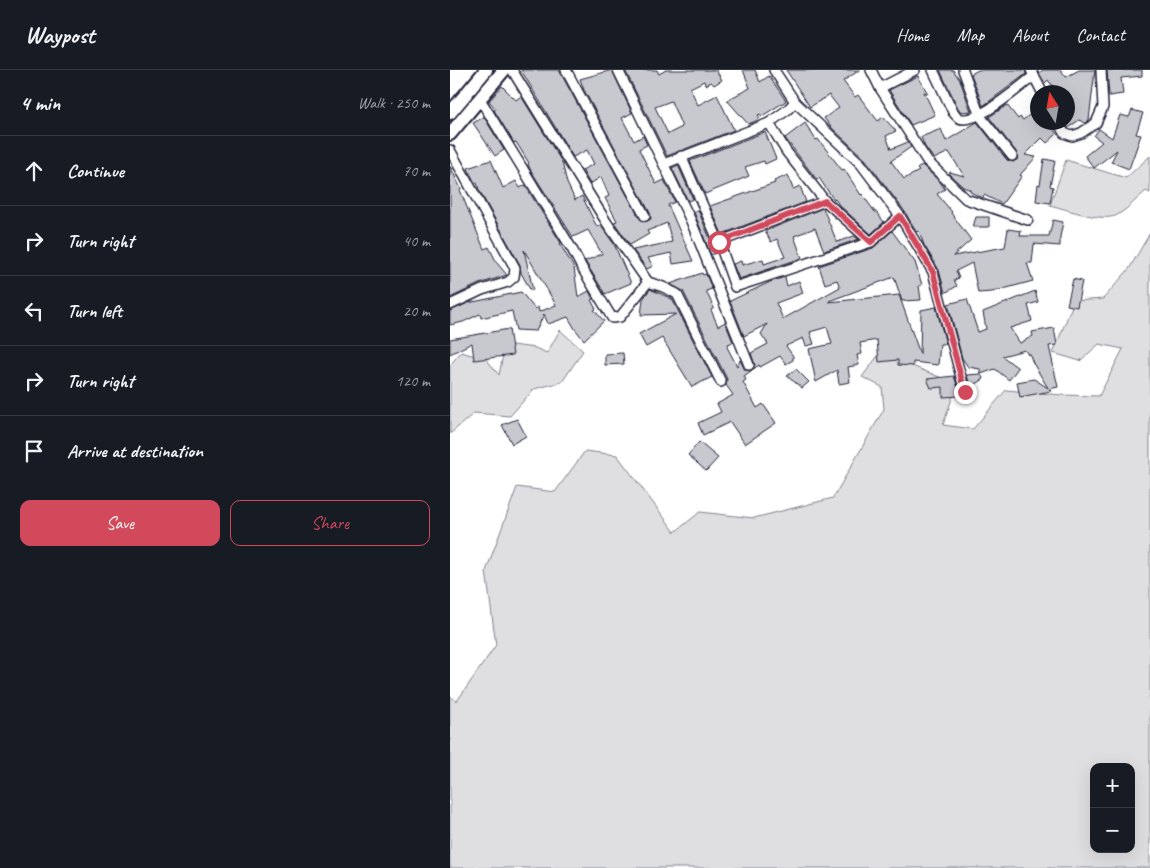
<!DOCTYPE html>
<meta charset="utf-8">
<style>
:root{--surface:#171b24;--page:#242831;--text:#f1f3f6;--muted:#9ea1a6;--line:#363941;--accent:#d1495b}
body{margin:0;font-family:Caveat,sans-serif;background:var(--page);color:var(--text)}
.controls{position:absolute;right:15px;bottom:15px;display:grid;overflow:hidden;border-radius:10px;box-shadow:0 5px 20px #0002}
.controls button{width:45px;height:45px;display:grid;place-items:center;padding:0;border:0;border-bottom:1px solid var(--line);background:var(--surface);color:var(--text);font:25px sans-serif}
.compass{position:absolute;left:580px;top:15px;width:45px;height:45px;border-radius:50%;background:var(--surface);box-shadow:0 5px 20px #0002;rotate:349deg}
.stop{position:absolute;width:15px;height:15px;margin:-11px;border:4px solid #d1495b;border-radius:50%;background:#fff}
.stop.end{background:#d1495b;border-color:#fff;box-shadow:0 1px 5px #0008}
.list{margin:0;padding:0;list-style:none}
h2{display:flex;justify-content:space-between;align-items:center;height:65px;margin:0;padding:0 20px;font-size:21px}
h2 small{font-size:16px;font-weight:400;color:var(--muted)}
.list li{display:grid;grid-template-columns:32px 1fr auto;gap:15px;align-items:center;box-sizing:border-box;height:70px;padding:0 20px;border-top:1px solid var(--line)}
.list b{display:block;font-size:19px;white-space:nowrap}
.list em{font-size:16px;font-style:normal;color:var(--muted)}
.actions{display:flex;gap:10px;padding:15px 20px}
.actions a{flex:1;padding:11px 0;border:1px solid var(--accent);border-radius:10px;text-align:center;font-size:18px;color:var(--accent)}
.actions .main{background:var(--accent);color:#fff}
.icon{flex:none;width:28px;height:28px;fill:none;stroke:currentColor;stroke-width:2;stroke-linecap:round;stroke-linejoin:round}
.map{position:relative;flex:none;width:700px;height:798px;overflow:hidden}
header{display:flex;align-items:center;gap:30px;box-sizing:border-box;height:70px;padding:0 25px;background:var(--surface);border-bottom:1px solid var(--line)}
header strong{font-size:24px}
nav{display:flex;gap:28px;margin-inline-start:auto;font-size:18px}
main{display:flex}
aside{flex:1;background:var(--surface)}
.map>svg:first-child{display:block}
.green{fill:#dfdfe2;stroke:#80808e;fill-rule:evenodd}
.building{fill:#c8c8cf;stroke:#22223b;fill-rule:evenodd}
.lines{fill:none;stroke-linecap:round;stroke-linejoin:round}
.street-casing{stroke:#22223b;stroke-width:12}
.secondary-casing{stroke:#22223b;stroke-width:16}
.street{stroke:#fff;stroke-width:9}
.secondary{stroke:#fff;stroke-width:12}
.route{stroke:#d1495b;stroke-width:6}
</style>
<header>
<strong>Waypost</strong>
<nav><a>Home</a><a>Map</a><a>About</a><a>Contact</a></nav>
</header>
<main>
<aside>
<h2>4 min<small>Walk · 250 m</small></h2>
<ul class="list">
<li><svg class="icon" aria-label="ahead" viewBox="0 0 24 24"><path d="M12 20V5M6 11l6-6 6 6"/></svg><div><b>Continue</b></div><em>70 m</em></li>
<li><svg class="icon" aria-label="right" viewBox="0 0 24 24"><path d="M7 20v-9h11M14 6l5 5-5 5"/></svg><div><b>Turn right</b></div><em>40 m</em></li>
<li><svg class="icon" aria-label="left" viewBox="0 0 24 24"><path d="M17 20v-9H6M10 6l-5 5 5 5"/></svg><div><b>Turn left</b></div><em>20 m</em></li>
<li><svg class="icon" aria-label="right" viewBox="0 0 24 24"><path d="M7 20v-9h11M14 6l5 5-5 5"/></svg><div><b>Turn right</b></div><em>120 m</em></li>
<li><svg class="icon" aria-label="arrive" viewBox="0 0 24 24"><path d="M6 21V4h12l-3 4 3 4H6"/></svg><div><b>Arrive at destination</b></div></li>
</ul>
<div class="actions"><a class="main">Save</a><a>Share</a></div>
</aside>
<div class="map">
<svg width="700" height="798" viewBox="0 0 700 798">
<rect width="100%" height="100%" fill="#fff"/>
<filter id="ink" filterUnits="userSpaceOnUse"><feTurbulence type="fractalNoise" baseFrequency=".02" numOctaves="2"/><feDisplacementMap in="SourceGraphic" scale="10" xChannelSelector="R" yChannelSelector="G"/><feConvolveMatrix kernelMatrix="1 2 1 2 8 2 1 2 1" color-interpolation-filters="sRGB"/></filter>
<g filter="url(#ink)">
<g class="green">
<path d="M700 86V123L696 121C687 128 679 138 669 144 655 154 616 139 600 135L616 90 676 108Z"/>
<path d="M700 163V798H0V626L7 631 46 575 36 501 67 417 105 422 135 381 167 385 225 462 250 442 304 448 383 428 434 339 432 317 412 307 430 283 507 314 493 355 523 359 556 320 612 325 649 326 673 279 649 274 630 291 603 283 624 231 653 229 679 199ZM644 697H681V779H644Z"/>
<path d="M110 260 133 281 112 312 84 319 60 346 24 343 0 364V295L11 282 36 289 49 305 55 274 85 278 97 283Z"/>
</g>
<g class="building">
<path d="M71 0H109L190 149 195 152 201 149 200 143 134 20 130 9 162 0 182 43 172 48 184 71 193 66 197 75 189 79 206 114 214 110 225 132 218 135 243 191 223 194 221 183 198 188 203 196 197 199 183 180 222 172 217 153 197 161 199 164 180 175 164 152 167 151 155 128 159 126 151 107 140 114 132 100 144 94 137 80 123 87Z"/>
<path d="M175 0H207L209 4 216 0H266L272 10 264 15 261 12 256 15 254 11 240 18 248 35 267 25 284 60 217 86ZM221 31 232 57 218 64 205 37Z"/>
<path d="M293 0H305L310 12 319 6 336 31 312 46 310 44 308 45 310 48 306 51 298 54 277 30 300 18Z"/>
<path d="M336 0H410L393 11 405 27 408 25 428 51 433 47 446 61 436 66 441 79 458 72 461 77 441 91 454 109 469 101 467 99 472 95 490 112 495 119 487 124 502 142 501 143 521 170 503 186 555 177 558 159 571 161 570 166H599L603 150 613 152 610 167V176L584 174 582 193H577L583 211 542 222 528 223 522 193 506 201 509 208 504 210 507 216 495 223 489 200 474 175 469 161 466 162 455 142 416 90 381 57 374 48 389 38 379 25 360 37Z"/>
<path d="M490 0H503L510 10 521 41 511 42 508 38Z"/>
<path d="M528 0H575L576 4 533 36 521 4Z"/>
<path d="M593 0H611L616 7 629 0H645L639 50 635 53 629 50 618 58 615 52H618V22H607L598 10 595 13 589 3Z"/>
<path d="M657 0H692V6L671 8 673 24 659 26Z"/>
<path d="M468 6 478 24 474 22 485 45 461 55 439 20Z"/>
<path d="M52 16 66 30 71 26 112 92 117 113 125 130 132 126 147 157 151 156 164 174 181 213 155 224 135 191 152 184 138 160 123 167 80 99 78 94 79 93 66 72 64 73 44 40 46 39 39 31Z"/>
<path d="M557 35 568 49 570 47 573 50 588 38V52H597L607 64 597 73 592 68 575 85 586 87 570 105 572 106 552 134 534 125 533 128 520 122 521 120 513 117 499 104 500 102 514 106 499 82 484 89 475 77 471 67 491 59 496 71 527 52 557 90 563 92 568 89 567 83 539 47Z"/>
<path d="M682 40 693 43 686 64 691 65 679 99 661 92 667 80 644 98 635 86 652 72 644 66 649 59 662 68 670 45 679 47Z"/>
<path d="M34 47 54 80 45 86 23 53Z"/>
<path d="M355 53 366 70 368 69 392 100 394 99 411 125 412 124 425 142H426L434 152 421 164 389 135 385 129 384 130 369 108 367 110 335 68Z"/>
<path d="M315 62 326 89 315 94 314 91 295 97 299 106 255 124 240 91Z"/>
<path d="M594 89 605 91 600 116 603 117 600 133 586 131 588 114 590 115Z"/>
<path d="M41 90 53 118 66 111 70 118 75 115 111 173 110 174 124 198 128 227 139 221 143 229 141 230 146 239 144 240 154 251 134 270 125 259 118 247 98 254 94 244 86 261 66 260 62 241 31 248 30 244 13 252 0 255V241L18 233 71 222 85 239 88 237 89 242 106 235 74 180 83 220 81 221 71 203 70 195 29 120 27 113H25L19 101 18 98Z"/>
<path d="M228 95 243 129 238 131 222 98Z"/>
<path d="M0 96 11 119 10 120 34 179 39 177 47 193 57 205 29 214 0 228Z"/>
<path d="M338 105 343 119 350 116 356 132 272 164 260 136 325 113 324 111Z"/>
<path d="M373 138 387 172 404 166 409 169 374 181 365 158 344 166 352 188 289 209 283 194 291 191 292 195 313 189 314 194 335 187 327 169 321 172 315 161Z"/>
<path d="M248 140 266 183 261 185 244 142Z"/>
<path d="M526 147H539V157H523Z"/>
<path d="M442 161 465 192 472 215 469 216 471 230 452 231 444 207 379 231V232L449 225 470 284 471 240 486 237 496 274H490L488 295 463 292V296L448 295V290L429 292 427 270 410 273 412 284 407 285 409 295 398 297 400 312 389 314 387 300 366 312 359 279 382 274 377 257 360 262 364 274 356 276 353 268 336 276 343 286V290L336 294 330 286 310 297 309 295 294 306 296 310 293 312 307 338 313 334 326 353 295 374 280 352 253 365 248 353 271 342 267 334 283 325 276 315 277 309 233 221 220 214 252 203 253 205 256 204 262 219 256 221 264 238 261 240 268 256 275 252 283 272 278 274 279 276 277 277 287 296 290 290 295 300 301 301 305 295 301 283 318 274 311 264 317 254 294 266 280 231 320 212 335 207 337 216 349 211 353 223 326 233 333 249 390 217 387 210 375 214 369 196 423 178Z"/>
<path d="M623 209 632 211 627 237 617 235Z"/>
<path d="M200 219 222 229 262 307 242 317 212 268 196 277 189 264 226 244 191 245 193 229Z"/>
<path d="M585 221 588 232 578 235 582 251 560 258 570 273 583 266 582 262 604 258 607 275 599 276 608 317 599 319 601 321 570 327 567 312 584 309 598 318 583 293 579 283 578 285 575 280 552 286 568 298 559 310 545 299 531 304 530 299 518 297 512 288 498 234 517 229 528 262 536 259 533 242Z"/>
<path d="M59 259 63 285 24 290 22 273 0 284V269Z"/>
<path d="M173 283 174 294 155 295V284Z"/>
<path d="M346 299 359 312 352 318 337 306Z"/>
<path d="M530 304 534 309 523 316 526 326H520L521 320 517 305Z"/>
<path d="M504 306 511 326 493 327V317L481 318 477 309Z"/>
<path d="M67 349 76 366 62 374 52 355Z"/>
<path d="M249 372 268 388 256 401 238 385Z"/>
</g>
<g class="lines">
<g class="street-casing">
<g id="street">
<path d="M62 0 157 153 198 212 213 217 227 224 271 312"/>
<path d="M116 0 195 146"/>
<path d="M168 0 241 151 299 295"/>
<path d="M324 0 345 32 411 94 450 146 483 202 515 322"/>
<path d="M421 0 430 18 477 91 516 129 578 150"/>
<path d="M483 0 503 42C505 44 507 47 509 48 526 56 570 16 584 6"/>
<path d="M513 0 530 46 562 86"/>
<path d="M581 0 592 22"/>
<path d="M430 18 465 0"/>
<path d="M30 29 122 179 132 198 162 248 170 247 198 212"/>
<path d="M608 52 614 63 622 66 631 63 646 53 653 37 651 0"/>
<path d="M319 53 336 81 375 131 421 172"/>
<path d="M0 80 65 198 64 207 58 212 32 220 0 235"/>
<path d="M231 86 269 172 285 217 421 172 450 146"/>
<path d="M214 94 319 53 337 40 345 32"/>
<path d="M269 172 375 131"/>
</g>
</g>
<g class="secondary-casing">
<g id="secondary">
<path d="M0 43 36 0"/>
<path d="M0 64 54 0"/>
</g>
</g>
<use href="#street" class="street"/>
<use href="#secondary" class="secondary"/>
</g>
</g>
<g class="lines" filter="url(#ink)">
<path class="route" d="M269 172 375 131 421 172 450 146 483 202 515 322"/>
</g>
</svg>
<div class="controls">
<button>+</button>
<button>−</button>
</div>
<svg class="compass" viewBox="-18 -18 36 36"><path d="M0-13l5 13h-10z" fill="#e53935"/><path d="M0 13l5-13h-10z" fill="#9ea1a6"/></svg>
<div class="stop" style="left:269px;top:172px"></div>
<div class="stop end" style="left:515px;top:322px"></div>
</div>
</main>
